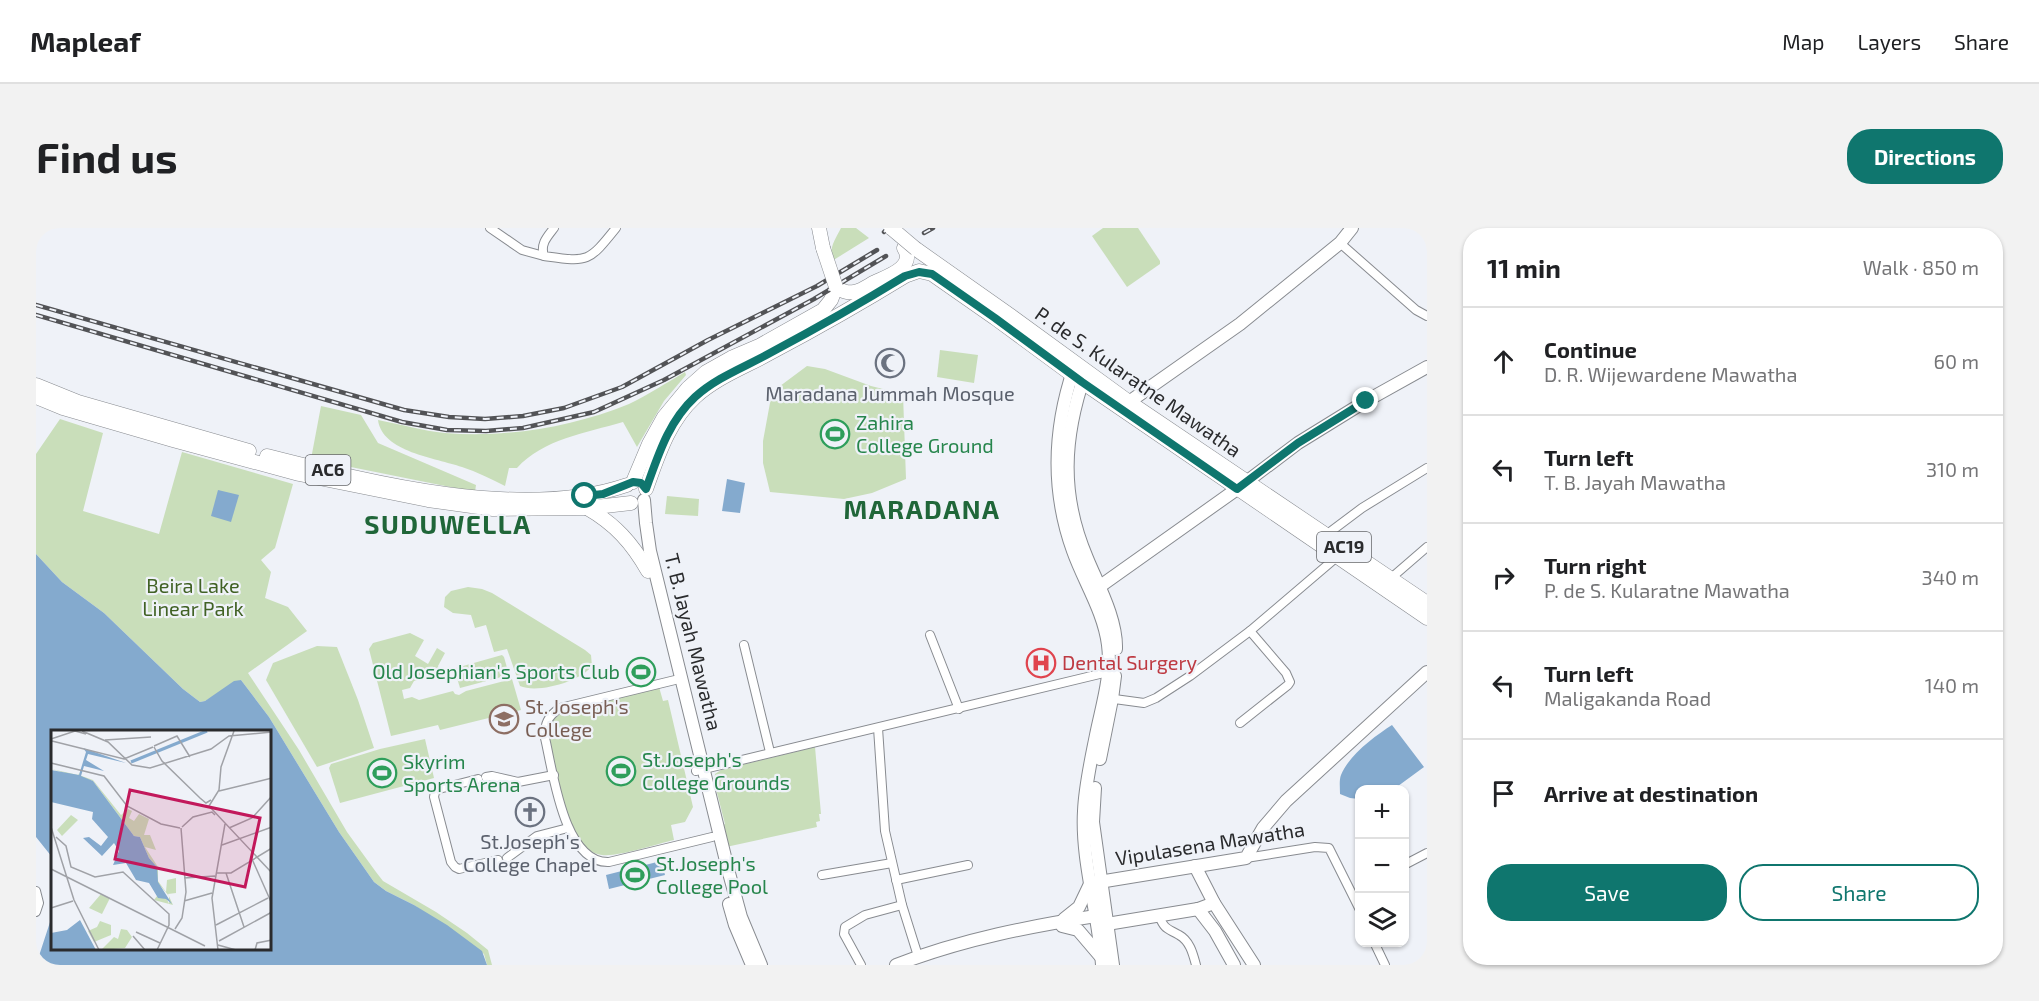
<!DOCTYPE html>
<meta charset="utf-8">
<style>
:root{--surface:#fff;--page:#f2f2f2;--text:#202124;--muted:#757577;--line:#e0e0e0;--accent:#0f766e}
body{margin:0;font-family:"Exo 2",sans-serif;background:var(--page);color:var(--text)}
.controls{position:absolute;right:18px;bottom:18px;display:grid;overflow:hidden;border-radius:12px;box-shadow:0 2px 4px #0004}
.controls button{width:54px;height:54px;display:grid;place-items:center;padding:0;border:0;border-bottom:2px solid var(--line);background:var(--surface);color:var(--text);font:30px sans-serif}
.stop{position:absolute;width:18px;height:18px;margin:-14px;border:4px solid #0f766e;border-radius:50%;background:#fff}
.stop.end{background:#0f766e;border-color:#fff;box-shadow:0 2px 6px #0008}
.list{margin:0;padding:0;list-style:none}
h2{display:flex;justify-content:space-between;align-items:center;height:78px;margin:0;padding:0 24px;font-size:26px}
h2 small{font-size:20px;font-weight:400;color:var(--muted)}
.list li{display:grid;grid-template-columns:39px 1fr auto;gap:18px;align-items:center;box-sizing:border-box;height:108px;padding:0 24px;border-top:2px solid var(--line)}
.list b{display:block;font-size:22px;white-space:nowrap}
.list p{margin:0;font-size:20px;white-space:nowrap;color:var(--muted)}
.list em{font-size:20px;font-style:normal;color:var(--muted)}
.actions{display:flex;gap:12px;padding:18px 24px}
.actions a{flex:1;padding:14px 0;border:2px solid var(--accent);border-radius:24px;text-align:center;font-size:21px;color:var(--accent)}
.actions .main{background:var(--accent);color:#fff}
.icon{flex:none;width:33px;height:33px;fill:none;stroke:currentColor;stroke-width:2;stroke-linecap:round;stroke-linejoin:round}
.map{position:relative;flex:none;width:1391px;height:737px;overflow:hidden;border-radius:24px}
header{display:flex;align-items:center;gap:36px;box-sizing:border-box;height:84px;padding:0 30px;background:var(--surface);border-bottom:2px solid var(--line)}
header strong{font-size:28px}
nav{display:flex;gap:33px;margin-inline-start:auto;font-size:21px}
.intro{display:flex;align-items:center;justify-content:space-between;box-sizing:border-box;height:144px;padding:0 36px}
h1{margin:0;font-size:42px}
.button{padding:15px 27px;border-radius:24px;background:var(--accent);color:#fff;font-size:21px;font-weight:700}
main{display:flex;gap:36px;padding:0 36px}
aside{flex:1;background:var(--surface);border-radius:24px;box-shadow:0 2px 4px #0004}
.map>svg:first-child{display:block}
.green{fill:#c9deba}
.water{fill:#84aace}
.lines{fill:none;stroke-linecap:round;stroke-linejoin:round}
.street-casing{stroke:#888b90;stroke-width:10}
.secondary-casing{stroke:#888b90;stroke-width:14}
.primary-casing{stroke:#888b90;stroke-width:15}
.street{stroke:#fff;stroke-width:8}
.secondary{stroke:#fff;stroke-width:12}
.primary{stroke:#fff;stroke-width:14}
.rail-casing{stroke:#525356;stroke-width:4.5}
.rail{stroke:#eff2f8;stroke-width:2;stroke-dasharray:7;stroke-linecap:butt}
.primary-bridge-casing{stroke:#888b90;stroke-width:15;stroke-linecap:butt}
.primary-bridge{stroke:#fff;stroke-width:14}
.route{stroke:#0f766e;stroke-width:8}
.labels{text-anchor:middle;stroke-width:4.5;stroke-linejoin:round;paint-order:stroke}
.shield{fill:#eff2f8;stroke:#65676a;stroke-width:1.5}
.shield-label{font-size:18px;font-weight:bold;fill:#2a2b2d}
.street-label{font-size:20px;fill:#2a2b2d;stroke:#eff2f8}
.worship-label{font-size:20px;fill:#5b616d;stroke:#eff2f8}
.leisure-label{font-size:20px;fill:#27864d;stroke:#eff2f8;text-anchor:start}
.park-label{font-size:20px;fill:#416225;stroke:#eff2f8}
.health-label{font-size:20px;fill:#be3a42;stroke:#eff2f8;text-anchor:start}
.education-label{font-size:20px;fill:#785e54;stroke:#eff2f8;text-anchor:start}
.district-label{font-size:26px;font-weight:bold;letter-spacing:1.5px;fill:#206639;stroke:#eff2f8}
.inset-river{fill:none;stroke:#84aace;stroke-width:3}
.inset-road{fill:none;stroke:#a0a2a7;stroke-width:1.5}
.view{fill:#c2185b;fill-opacity:0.15;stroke:#c2185b;stroke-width:3}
.inset-edge{fill:none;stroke:#2a2b2d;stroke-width:3}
</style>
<header>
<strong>Mapleaf</strong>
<nav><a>Map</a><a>Layers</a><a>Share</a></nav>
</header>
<div class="intro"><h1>Find us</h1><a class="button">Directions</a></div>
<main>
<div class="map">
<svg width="1391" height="737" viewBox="0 0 1391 737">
<rect width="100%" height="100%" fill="#eff2f8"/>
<g class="green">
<path d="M805 0H820L833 10 796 33C793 19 799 12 805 0Z"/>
<path d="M1067 0H1102L1124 33V36L1091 59 1056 8Z"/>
<path d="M904 122 942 127 938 155 901 149Z"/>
<path d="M771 138 789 141 835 158 867 166 870 251 836 265 808 271 734 264 727 235V213L736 164Z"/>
<path d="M649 144 650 147 628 173 601 219 587 194C550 205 507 211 481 240H473L469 258C455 251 441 244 426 239 400 230 346 224 342 192 364 196 387 203 409 205 470 210 537 199 593 176 612 167 630 155 649 144Z"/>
<path d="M285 178 325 187 342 215 440 257 439 264 275 231Z"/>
<path d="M24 191 67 205 47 283 123 306 146 224 257 256 239 320 225 332 235 344 229 370 252 379 271 403 212 445 263 522 311 604 340 644 347 653 400 684 431 705 452 722 456 737H451L448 726 378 677 350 663 338 654 303 604 233 489 205 452 169 473 164 474 147 461 68 385 26 354 0 326V226Z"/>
<path d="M631 268 663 271 662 288 629 286Z"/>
<path d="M432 359 446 361 456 365 549 422 555 427 556 438C545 453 502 466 484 458L471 421 458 424 450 397 439 400 435 387 417 385 408 379 409 369 415 363Z"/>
<path d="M374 405 388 412 379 428 392 436 401 420 409 425 402 438 404 446 378 453 374 460 366 462 368 471 376 469 383 472 417 463 419 466 423 467 430 463 476 451 485 482 404 502 402 497 355 508 333 421 337 415Z"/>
<path d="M281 418 301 419 322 472 338 520 281 539 230 452 237 435Z"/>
<path d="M466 427 468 429 473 447 424 460 419 443 420 440Z"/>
<path d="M623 459 627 473 632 472 657 579 649 594 635 597 638 612C620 616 583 629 566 627 529 623 519 536 512 506 514 493 520 487 533 482Z"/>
<path d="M389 511 398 550 304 575 293 540 295 536 344 521Z"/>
<path d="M779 519 785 586H783L784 593 780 594 781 599 690 619 685 598 689 596 678 553 679 546 685 542Z"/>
</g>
<g class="water">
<path d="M691 251 709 255 704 285 686 283Z"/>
<path d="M182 262 203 267 195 294 175 288Z"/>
<path d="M0 326 26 354 68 385 147 461 164 474 169 473 198 453 205 452 233 489 303 604 338 654 350 663 378 677 411 697 446 723 451 737H0L16 688V720H234V503H16V629L0 609Z"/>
<path d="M1356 497 1388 539 1358 561 1324 562 1323 571 1314 570 1304 566C1304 560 1303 552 1305 547 1313 527 1339 508 1356 497Z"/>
<path d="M625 633 629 647 573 661 570 647Z"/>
</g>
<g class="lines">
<g class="street-casing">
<g id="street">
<path d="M454 0 486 22 508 28"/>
<path d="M518 0C511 9 504 16 508 28 552 34 552 35 580 0"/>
<path d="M1304 15 1380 82 1391 88"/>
<path d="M1290 307 1326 280 1391 240"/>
<path d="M1354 351 1391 319"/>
<path d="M894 407 923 481"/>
<path d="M708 417 734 524"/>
<path d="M639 452 524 480C512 488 508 496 509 510 517 544 528 636 573 634L676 609"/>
<path d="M1071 470 1108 475 1120 470 1154 448 1214 403 1302 328"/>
<path d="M1204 495 1252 457 1254 454 1250 445 1214 403"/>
<path d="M842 500 849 603 866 677 882 728"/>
<path d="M660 543 1072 444"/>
<path d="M450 549 456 548 482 554 518 547"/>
<path d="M442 551 403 561 399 564 398 569 415 634 419 639 423 641 462 632"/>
<path d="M471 630 501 608 532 600"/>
<path d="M1210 630 1279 619 1293 620 1324 682"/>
<path d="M1368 637 1391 625"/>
<path d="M786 647 856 635"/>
<path d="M860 652 932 637"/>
<path d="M0 663 3 675 0 684"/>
<path d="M1123 688C1129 702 1131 700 1143 707 1154 713 1157 726 1160 737"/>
<path d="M1338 714 1349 737"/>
<path d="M825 737 808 706 809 699 829 687 866 677"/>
</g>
</g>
<g class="secondary-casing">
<g id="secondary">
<path d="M1038 140C1017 202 1015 262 1037 323 1048 354 1068 384 1072 417 1076 447 1066 477 1060 507 1055 532 1049 558 1048 583 1045 633 1063 687 1066 737"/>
<path d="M1049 146C1027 210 1024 267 1051 330 1062 357 1081 391 1080 421"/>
<path d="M1093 174 1204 96 1304 15 1316 0"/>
<path d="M608 272 610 295 614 323 693 645 705 689 725 737"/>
<path d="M1063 359 1201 261 1262 215 1330 173 1391 139"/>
<path d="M1064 531 1076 471 1079 448"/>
<path d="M1059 560 1057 594 1077 737"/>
<path d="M1159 638 1178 675 1218 737"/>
<path d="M1057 655 1210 630 1227 600 1250 573 1391 444"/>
<path d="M693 676 699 697 716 737"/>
<path d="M1162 681 1179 703 1198 737"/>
<path d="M1028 691 1043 679 1054 656"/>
<path d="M1065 697 1162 681 1178 675"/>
<path d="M1026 698 1042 702 1065 729"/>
<path d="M860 737C927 711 995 698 1066 687"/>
</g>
</g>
<g class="primary-casing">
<g id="primary">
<path d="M783 0 787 20"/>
<path d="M880 21 975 88 1093 174 1391 375"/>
<path d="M0 157 42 174 213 223"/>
<path d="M0 169 27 180 137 212 263 246 392 272 457 281 551 280 595 275"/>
<path d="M231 228C337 255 486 293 591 257"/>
<path d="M597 254 613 216 628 189 652 160 670 144 695 130 723 118 787 82 795 72 800 59C806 63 810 65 818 64 825 63 833 57 839 54 852 48 880 39 868 20"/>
<path d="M610 261C622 228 632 194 659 169 681 149 709 139 734 125 779 101 825 75 869 48L883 43 896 46 959 90 1046 154 1391 390"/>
<path d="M551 280C579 296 596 315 612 343"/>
</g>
</g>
<use href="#street" class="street"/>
<use href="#secondary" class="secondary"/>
<use href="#primary" class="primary"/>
<g class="rail-casing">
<g id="rail">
<path d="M848 4 852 0"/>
<path d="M888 5 897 0"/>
<path d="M0 77 368 182 413 189 449 191 487 188 528 180 586 159 672 112 781 58 841 22"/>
<path d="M0 87 366 194 411 202 450 203 487 200 558 184 628 152 778 71 850 28"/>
</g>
</g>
<use href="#rail" class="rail"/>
<g class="primary-bridge-casing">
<g id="primary-bridge">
<path d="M855 0 880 21"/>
<path d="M787 20 800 59"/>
</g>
</g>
<use href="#primary-bridge" class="primary-bridge"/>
</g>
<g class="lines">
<path class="route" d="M549 268 567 266 597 254 605 255 610 261C622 228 632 194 659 169 681 149 709 139 734 125 779 101 825 75 869 48L883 44 896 46 959 90 1046 154 1201 261 1262 215 1330 173"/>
</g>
<defs>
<g id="mosque-ring" transform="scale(1.5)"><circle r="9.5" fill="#eff2f8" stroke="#6b7280" stroke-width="1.5"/><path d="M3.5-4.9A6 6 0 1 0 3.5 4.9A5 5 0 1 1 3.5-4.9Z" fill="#6b7280"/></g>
<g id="stadium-ring" transform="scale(1.5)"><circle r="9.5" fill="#eff2f8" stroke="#2e9e5b" stroke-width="1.5"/><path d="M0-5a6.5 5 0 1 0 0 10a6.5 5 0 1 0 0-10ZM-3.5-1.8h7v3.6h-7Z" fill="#2e9e5b"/></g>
<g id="hospital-ring" transform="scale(1.5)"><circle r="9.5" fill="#eff2f8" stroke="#e0444e" stroke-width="1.5"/><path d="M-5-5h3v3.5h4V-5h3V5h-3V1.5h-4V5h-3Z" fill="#e0444e"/></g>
<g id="university-ring" transform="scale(1.5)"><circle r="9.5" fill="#eff2f8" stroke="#8d6e63" stroke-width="1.5"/><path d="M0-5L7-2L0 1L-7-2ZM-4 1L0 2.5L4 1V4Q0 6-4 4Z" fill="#8d6e63"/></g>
<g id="church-ring" transform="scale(1.5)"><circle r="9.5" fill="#eff2f8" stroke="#6b7280" stroke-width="1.5"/><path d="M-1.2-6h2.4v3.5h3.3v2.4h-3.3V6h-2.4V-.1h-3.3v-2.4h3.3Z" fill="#6b7280"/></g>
</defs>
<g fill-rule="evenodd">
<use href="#mosque-ring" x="854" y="135"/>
<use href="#stadium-ring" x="799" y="206"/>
<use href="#hospital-ring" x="1005" y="435"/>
<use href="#stadium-ring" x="605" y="444"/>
<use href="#university-ring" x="468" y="491"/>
<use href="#stadium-ring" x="585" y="543"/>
<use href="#stadium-ring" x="346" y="545"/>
<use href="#church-ring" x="494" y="584"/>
<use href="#stadium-ring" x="599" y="647"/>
</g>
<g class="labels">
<g class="shield">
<rect x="269.5" y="227" width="45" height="30" rx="4.5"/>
<rect x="1281" y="304" width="54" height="30" rx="4.5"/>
</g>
<g class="shield-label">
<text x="292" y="248">AC6</text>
<text x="1308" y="325">AC19</text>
</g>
<g class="street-label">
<text transform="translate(1102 154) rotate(35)" y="7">P. de S. Kularatne Mawatha</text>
<text transform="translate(657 414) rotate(76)" y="7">T. B. Jayah Mawatha</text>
<text transform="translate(1174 616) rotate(-9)" y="7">Vipulasena Mawatha</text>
</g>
<g class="worship-label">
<text x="854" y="173">Maradana Jummah Mosque</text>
<text x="494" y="621">St.Joseph's<tspan x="494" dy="23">College Chapel</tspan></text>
</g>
<g class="leisure-label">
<text x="820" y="202">Zahira<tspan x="820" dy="23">College Ground</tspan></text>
<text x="584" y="451" text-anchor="end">Old Josephian's Sports Club</text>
<text x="606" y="539">St.Joseph's<tspan x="606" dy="23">College Grounds</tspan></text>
<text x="367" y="541">Skyrim<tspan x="367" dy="23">Sports Arena</tspan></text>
<text x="620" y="643">St.Joseph's<tspan x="620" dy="23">College Pool</tspan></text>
</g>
<g class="park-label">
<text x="157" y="365">Beira Lake<tspan x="157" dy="23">Linear Park</tspan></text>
</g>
<g class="health-label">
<text x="1026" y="442">Dental Surgery</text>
</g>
<g class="education-label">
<text x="489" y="486">St. Joseph's<tspan x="489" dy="23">College</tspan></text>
</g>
<g class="district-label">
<text x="886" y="291">MARADANA</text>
<text x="412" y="306">SUDUWELLA</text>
</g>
</g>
<g transform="translate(15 502)">
<rect width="220" height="220" fill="#eff2f8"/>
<path d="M0 39 14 42 27 45 29 42 28 45 42 50 70 85 77 79 81 81 78 88 83 91 88 84 98 89 93 105H99L105 120 94 117 107 137V151L115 162 116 150 125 148V163L117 164 122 175 103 170 106 166 116 169 118 174V166L106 152V137L98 128 89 107 83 106 42 51ZM20 85 27 90 11 106 6 100ZM50 164 59 168 51 184 38 178ZM49 191 60 195V205L43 212 37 201 46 197ZM70 199 76 200 81 207 74 218 50 220 63 207 67 209Z" fill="#c9deba"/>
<path d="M32 18 75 33 37 24 35 30 53 41 33 36 30 46 42 51 83 106 89 107 98 128 106 137 107 152 121 174 115 169 107 168 98 153 85 150 75 133 62 135 68 121 63 113 51 126 32 108 38 107 50 116 57 107 41 89 42 82 0 72V40L28 45 35 22ZM29 190 45 220H0V203L16 200Z" fill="#84aace"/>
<path class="inset-river" d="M80 32 156 1"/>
<path class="inset-road" d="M31 1 57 12 81 35 99 38 160 19 178 6 221 2M183 1 170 37 168 60 158 76 221 143M0 9 24 1 35 4M54 10 100 7M1 11 73 29 102 17M103 16 126 6 139 27M103 17 111 31 149 68 155 73 160 70M0 33 53 46 76 76 110 94 129 98M168 61 221 48M0 97 23 170 48 220M131 97 142 87 161 82 164 85M178 98 201 88 221 66M5 107 15 116 20 137 44 147 72 142 118 184V195L106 220M171 115 221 97M201 129 221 174M0 139 154 216M166 143H180L221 118M175 143 193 197M133 148 164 146M133 171 161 163M0 178 22 171M165 195 217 168M124 199 131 188 135 162 130 98M85 202 109 213M82 206 94 220M168 211 221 182M167 215 185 220M167 220 161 168 174 94M204 220 206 213 221 210"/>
<path class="view" d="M79 60 209 88 194 157 64 129Z"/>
<rect width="220" height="220" class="inset-edge"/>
</g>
</svg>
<div class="controls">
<button>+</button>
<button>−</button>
<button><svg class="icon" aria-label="layers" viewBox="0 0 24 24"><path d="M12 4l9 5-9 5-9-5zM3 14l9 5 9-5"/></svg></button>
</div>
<div class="stop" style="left:549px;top:268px"></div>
<div class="stop end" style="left:1330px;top:173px"></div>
</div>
<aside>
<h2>11 min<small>Walk · 850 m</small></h2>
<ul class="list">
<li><svg class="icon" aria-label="ahead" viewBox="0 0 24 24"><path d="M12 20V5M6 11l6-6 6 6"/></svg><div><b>Continue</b><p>D. R. Wijewardene Mawatha</p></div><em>60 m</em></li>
<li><svg class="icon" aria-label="left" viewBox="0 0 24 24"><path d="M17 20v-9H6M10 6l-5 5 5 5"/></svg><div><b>Turn left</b><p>T. B. Jayah Mawatha</p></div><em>310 m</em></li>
<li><svg class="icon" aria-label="right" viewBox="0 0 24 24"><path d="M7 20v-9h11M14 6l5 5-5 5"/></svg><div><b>Turn right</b><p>P. de S. Kularatne Mawatha</p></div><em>340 m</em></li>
<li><svg class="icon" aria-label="left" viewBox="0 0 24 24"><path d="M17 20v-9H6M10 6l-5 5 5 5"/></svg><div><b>Turn left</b><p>Maligakanda Road</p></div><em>140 m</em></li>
<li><svg class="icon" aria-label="arrive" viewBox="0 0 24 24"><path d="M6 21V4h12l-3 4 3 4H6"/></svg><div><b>Arrive at destination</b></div></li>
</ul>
<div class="actions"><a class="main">Save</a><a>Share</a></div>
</aside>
</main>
